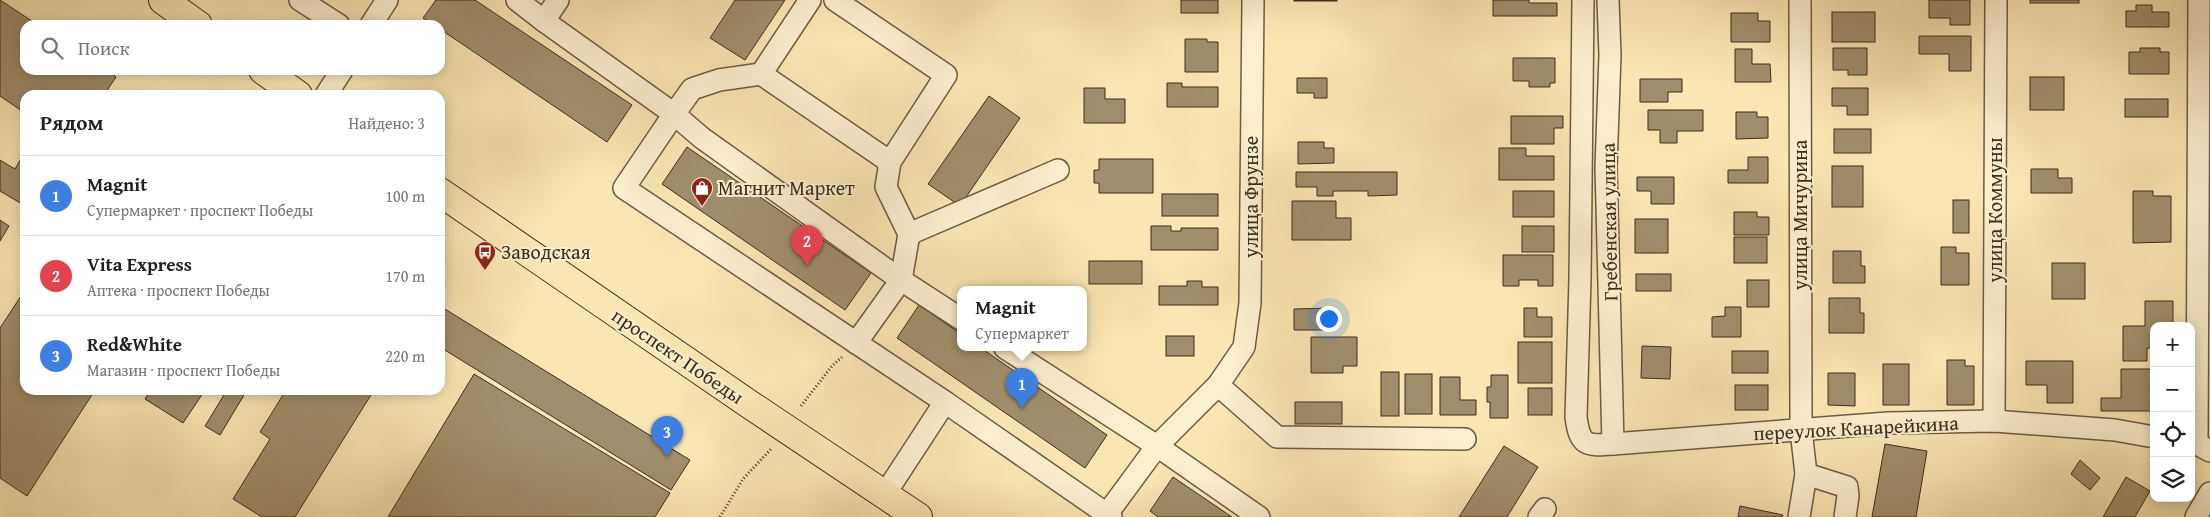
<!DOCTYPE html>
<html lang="ru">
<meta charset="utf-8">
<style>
:root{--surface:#fff;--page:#f2f2f2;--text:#202124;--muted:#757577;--line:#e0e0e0;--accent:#8f2418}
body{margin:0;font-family:"Gentium Book Plus",serif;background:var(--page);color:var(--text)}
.controls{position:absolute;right:15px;bottom:15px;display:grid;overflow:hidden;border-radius:10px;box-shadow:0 2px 12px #0003}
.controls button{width:45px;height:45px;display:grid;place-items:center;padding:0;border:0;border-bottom:1px solid var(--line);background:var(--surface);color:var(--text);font:25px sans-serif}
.you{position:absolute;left:1328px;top:318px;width:18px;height:18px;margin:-12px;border:4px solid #fff;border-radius:50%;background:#1a73e8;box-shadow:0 0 0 8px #1a73e833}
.badge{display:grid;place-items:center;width:32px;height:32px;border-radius:50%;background:var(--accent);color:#fff;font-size:16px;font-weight:700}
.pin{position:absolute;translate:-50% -41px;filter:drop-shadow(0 1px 2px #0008)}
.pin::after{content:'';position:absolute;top:26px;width:18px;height:15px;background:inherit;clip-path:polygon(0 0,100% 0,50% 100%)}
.popup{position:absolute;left:957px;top:286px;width:130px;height:65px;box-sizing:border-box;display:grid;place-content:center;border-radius:10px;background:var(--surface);filter:drop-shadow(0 1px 4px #0005);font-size:16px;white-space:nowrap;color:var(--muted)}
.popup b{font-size:19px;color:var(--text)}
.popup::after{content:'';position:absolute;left:50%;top:100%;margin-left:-10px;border:10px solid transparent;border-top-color:var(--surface)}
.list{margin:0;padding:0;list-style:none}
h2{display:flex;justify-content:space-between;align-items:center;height:65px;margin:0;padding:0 20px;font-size:21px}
h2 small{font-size:16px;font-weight:400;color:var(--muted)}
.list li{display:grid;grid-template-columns:32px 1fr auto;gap:15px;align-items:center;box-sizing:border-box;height:80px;padding:0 20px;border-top:1px solid var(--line)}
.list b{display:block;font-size:19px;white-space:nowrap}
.list p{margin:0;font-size:16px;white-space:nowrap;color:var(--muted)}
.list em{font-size:16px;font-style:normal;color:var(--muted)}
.icon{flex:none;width:28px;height:28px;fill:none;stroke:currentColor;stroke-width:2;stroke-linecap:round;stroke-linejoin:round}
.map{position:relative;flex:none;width:2210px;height:517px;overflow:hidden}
.search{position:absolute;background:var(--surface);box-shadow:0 2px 12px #0003;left:20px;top:20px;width:425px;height:55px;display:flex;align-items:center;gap:12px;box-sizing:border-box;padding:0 18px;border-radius:15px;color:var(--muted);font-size:19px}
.panel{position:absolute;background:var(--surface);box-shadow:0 2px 12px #0003;left:20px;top:90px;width:425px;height:305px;border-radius:15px}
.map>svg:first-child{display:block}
.building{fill:#9f8e6b;stroke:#3c2e1d}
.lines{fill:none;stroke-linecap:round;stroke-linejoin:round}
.minor-casing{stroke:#6c5c42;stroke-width:24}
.major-casing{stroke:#3c2e1d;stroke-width:30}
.path{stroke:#3c2e1d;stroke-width:3;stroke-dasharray:1 2.5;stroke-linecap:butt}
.minor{stroke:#fcefce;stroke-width:21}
.major{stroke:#fae6b3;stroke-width:28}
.labels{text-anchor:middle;stroke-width:4;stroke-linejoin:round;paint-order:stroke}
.poi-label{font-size:20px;fill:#3c2e1d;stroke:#fcefce;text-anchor:start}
.street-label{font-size:20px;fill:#3c2e1d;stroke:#fcefce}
</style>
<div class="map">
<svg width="2210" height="517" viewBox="0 0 2210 517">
<rect width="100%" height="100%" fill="#fae6b3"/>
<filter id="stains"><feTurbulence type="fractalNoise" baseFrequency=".004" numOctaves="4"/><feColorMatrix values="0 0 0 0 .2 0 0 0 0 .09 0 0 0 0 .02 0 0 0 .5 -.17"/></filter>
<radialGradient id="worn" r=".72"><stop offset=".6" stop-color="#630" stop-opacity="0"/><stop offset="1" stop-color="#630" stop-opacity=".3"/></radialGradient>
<g class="building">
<path d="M0 0 38 25H25V70H106L116 77 104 95H25V113L0 96Z"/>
<path d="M436 0H475L632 105 607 142 440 29V25H434L423 18Z"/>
<path d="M735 0H785L745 60 710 38Z"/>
<rect x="1181" y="0" width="37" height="13"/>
<rect x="1294" y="0" width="43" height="1"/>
<path d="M1493 0H1529V3H1557V16H1493Z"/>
<path d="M1929 0H1970V25H1950V18H1929Z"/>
<rect x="2030" y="0" width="49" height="3"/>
<path d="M2136 5H2152V12H2169V27H2126V11H2136Z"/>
<rect x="1832" y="12" width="43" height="30"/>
<path d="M1731 13H1758V21H1770V42H1731Z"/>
<path d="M1919 36H1971V71H1949V54H1919Z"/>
<path d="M1185 39H1207V42H1218V72H1185Z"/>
<path d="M1833 48H1867V75H1848V70H1833Z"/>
<path d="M2140 48H2160V52H2169V74H2129V52H2140Z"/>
<path d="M1735 49H1752V64H1770L1771 82H1735Z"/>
<path d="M1513 58H1555V83H1550V87H1529V81H1513Z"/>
<rect x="2030" y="77" width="34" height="33"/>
<path d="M1297 78H1327V98H1314V93H1297Z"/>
<path d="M1640 79H1682V92H1668V102H1640Z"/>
<path d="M1167 83H1182V87H1218V107H1167Z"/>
<path d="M1084 88H1105V99H1125V123H1084Z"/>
<path d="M1832 88H1868V115H1847V106H1832Z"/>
<path d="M989 96 1020 118 960 206 928 184Z"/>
<rect x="2125" y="99" width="43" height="18"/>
<path d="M1648 110H1703V131H1677V143H1660V130H1648Z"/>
<path d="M1736 112H1757V117H1768V138L1736 139Z"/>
<path d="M1511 116H1563V128H1554V144H1511Z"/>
<rect x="1834" y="129" width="37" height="24"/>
<path d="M1298 142H1324V148H1334V163L1298 164Z"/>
<path d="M687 147 871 273 845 310 662 184Z"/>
<path d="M1499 148H1526V156H1554V180H1499Z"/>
<path d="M25 152V200L22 204 0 191V160L15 169Z"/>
<path d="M1748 157H1768V183H1728V170H1748Z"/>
<path d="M1099 159H1153V193H1099V183H1094V170H1099Z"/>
<rect x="1832" y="166" width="31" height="41"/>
<path d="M2031 169H2058V178H2072V193H2031Z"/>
<path d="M1296 172H1397V195L1368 196V191H1333V196H1317V187H1296Z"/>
<path d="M1637 177H1674V204H1651V191H1637Z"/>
<rect x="1513" y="191" width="41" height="26"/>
<path d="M2133 191H2153V196H2171V242L2133 243Z"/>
<rect x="1162" y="194" width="56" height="22"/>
<rect x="1953" y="200" width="16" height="33"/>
<path d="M1292 201H1336V218H1351V240H1292Z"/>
<path d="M1734 212H1757V217H1769V235H1734Z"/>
<rect x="1635" y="219" width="33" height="34"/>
<path d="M0 220 9 226 0 241Z"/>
<path d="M1151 226H1171V231H1181V228H1218V250H1151Z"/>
<rect x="1522" y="226" width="32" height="26"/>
<rect x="1734" y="237" width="33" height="26"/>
<path d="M1941 247H1956V253H1969V285H1941Z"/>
<path d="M1833 251H1861V266H1865V283H1833Z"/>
<path d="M1503 255H1553V286H1538V280H1519V286H1503Z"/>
<rect x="1089" y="261" width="53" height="23"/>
<rect x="2052" y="263" width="33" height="36"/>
<rect x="1636" y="274" width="35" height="17"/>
<rect x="1747" y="280" width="22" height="27"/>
<path d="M1187 281H1202V287H1218V305H1159V286H1187Z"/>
<path d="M25 290V390H95L27 496 0 478V328Z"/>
<path d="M1829 298H1860V313H1864V333H1829Z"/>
<path d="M2145 301H2173V326H2154V348H2147V361H2123V326H2145Z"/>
<path d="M919 305 961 334V348H981L1107 435 1085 468 897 338Z"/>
<path d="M440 306 690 460 671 490 440 347Z"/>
<path d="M1725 307H1741V337H1712V317L1725 316Z"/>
<path d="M1333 308V330H1294V309Z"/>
<path d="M1524 308H1537V317H1552V337H1524Z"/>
<rect x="1166" y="336" width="28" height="20"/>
<path d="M1311 337H1357V366H1343V373H1311Z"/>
<rect x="1518" y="342" width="34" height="41"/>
<path d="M1642 346 1671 347 1670 379 1641 378Z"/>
<rect x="1732" y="351" width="36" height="22"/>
<path d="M1947 360H1965V366H1974V405H1947Z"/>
<path d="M2026 361H2073V403H2047V385H2026Z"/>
<rect x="1883" y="364" width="26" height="41"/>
<path d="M2121 369H2154V411H2101V398H2121Z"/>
<rect x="1381" y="372" width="18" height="44"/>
<path d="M1828 373H1855V406L1828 405Z"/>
<path d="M474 374 670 493 655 517H388Z"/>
<rect x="1405" y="374" width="27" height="40"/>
<path d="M1491 375H1508V418H1490V402H1487V387H1491Z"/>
<path d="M1440 377H1460V400H1476V415H1440Z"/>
<rect x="1735" y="385" width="33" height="25"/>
<rect x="1528" y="388" width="24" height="27"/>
<path d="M151 390H205L183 423 145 399Z"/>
<path d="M227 390H247L220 435 205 426Z"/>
<path d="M286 390H374L295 517H262L233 499 270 439 260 432Z"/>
<rect x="1295" y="402" width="47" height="22"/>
<path d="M1885 444 1927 451 1916 517H1872Z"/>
<path d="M1504 446 1538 467 1507 517H1459Z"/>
<path d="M2080 460 2100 478 2090 490 2071 474Z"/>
<path d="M1173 477 1232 517H1158L1150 511Z"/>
<path d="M2126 477 2150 491 2135 517H2103Z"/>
<path d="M1740 506 1783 515 1782 517H1738Z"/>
</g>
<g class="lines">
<g class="minor-casing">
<g id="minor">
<path d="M300 0 339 25"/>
<path d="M517 0 544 21"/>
<path d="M558 0 544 21 674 114 624 188 945 402"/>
<path d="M810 0 761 74 890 162"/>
<path d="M835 0 946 75 890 162 886 187 909 234 901 280 856 343"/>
<path d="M1583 0 1580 279 1576 417C1580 446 1586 446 1613 444L1888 423 1994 421 2115 430 2154 437"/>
<path d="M1608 0 1610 55 1606 167 1613 444"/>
<path d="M2199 0 2197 444 2210 451"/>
<path d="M371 25 387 0"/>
<path d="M761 74 719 80 692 89 674 114 702 138 901 280 961 319"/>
<path d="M326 95 342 70"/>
<path d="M909 234 1058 170"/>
<path d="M1005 348 1157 446 1259 517"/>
<path d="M1218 385 1277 437 1465 439"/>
<path d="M1994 421 1996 0"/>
<path d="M1806 474 1847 487 1848 496 1845 517"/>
<path d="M885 494 945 402 1111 517"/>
<path d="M1107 514 1157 446 1218 385 1244 347 1250 303 1253 0"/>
<path d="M1539 517 1545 509"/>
<path d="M1799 517 1806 474 1801 430 1800 0"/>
<path d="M2196 517 2210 493"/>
</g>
</g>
<g class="major-casing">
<g id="major">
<path d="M163 0 198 25"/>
<path d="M263 70 298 95"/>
<path d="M440 192 749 404 918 517"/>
</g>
</g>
<g class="path">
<path d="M801 406 832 366 842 357"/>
<path d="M720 517 743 479 771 449"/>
</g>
<use href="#minor" class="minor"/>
<use href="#major" class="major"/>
</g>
<defs>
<g id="shop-pin" transform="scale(1.125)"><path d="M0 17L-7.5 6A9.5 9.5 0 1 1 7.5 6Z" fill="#8f2418" stroke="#fcefce"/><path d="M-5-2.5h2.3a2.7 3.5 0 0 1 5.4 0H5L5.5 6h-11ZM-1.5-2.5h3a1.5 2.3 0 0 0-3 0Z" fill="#fff"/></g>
<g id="bus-pin" transform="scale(1.125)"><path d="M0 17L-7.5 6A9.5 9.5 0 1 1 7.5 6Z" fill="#8f2418" stroke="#fcefce"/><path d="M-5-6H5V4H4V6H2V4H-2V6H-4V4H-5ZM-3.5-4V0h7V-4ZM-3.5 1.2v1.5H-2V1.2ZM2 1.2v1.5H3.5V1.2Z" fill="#fff"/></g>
</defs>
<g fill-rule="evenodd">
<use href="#shop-pin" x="702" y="188"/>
<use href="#bus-pin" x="485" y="252"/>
</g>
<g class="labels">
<g class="poi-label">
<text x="718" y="195">Магнит Маркет</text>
<text x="501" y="259">Заводская</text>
</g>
<g class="street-label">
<text transform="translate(1251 197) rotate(-90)" y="7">улица Фрунзе</text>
<text transform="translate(1995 210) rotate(-90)" y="7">улица Коммуны</text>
<text transform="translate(1800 215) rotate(-90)" y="7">улица Мичурина</text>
<text transform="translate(1609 222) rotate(-91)" y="7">Гребенская улица</text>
<text transform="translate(678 356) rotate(34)" y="7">проспект Победы</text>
<text transform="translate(1856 428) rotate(-3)" y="7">переулок Канарейкина</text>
</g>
</g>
<rect width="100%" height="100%" filter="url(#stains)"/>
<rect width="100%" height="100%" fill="url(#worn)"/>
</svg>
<div class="controls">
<button>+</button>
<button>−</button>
<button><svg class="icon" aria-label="locate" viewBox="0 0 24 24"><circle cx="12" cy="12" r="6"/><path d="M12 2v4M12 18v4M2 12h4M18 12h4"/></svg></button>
<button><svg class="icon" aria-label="layers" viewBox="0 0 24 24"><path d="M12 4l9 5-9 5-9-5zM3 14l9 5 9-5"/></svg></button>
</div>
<div class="you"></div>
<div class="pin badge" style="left:1022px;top:409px;background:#3f7fe0">1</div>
<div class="popup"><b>Magnit</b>Супермаркет</div>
<div class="pin badge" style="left:807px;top:266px;background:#e0444e">2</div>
<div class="pin badge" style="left:667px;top:457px;background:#3f7fe0">3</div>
<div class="search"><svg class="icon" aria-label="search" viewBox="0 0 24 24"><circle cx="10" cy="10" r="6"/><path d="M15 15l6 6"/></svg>Поиск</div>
<section class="panel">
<h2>Рядом<small>Найдено: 3</small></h2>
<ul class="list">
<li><span class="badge" style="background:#3f7fe0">1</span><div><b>Magnit</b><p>Супермаркет · проспект Победы</p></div><em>100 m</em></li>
<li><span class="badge" style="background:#e0444e">2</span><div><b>Vita Express</b><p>Аптека · проспект Победы</p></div><em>170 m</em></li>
<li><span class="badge" style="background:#3f7fe0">3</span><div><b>Red&amp;White</b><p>Магазин · проспект Победы</p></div><em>220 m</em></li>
</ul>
</section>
</div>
